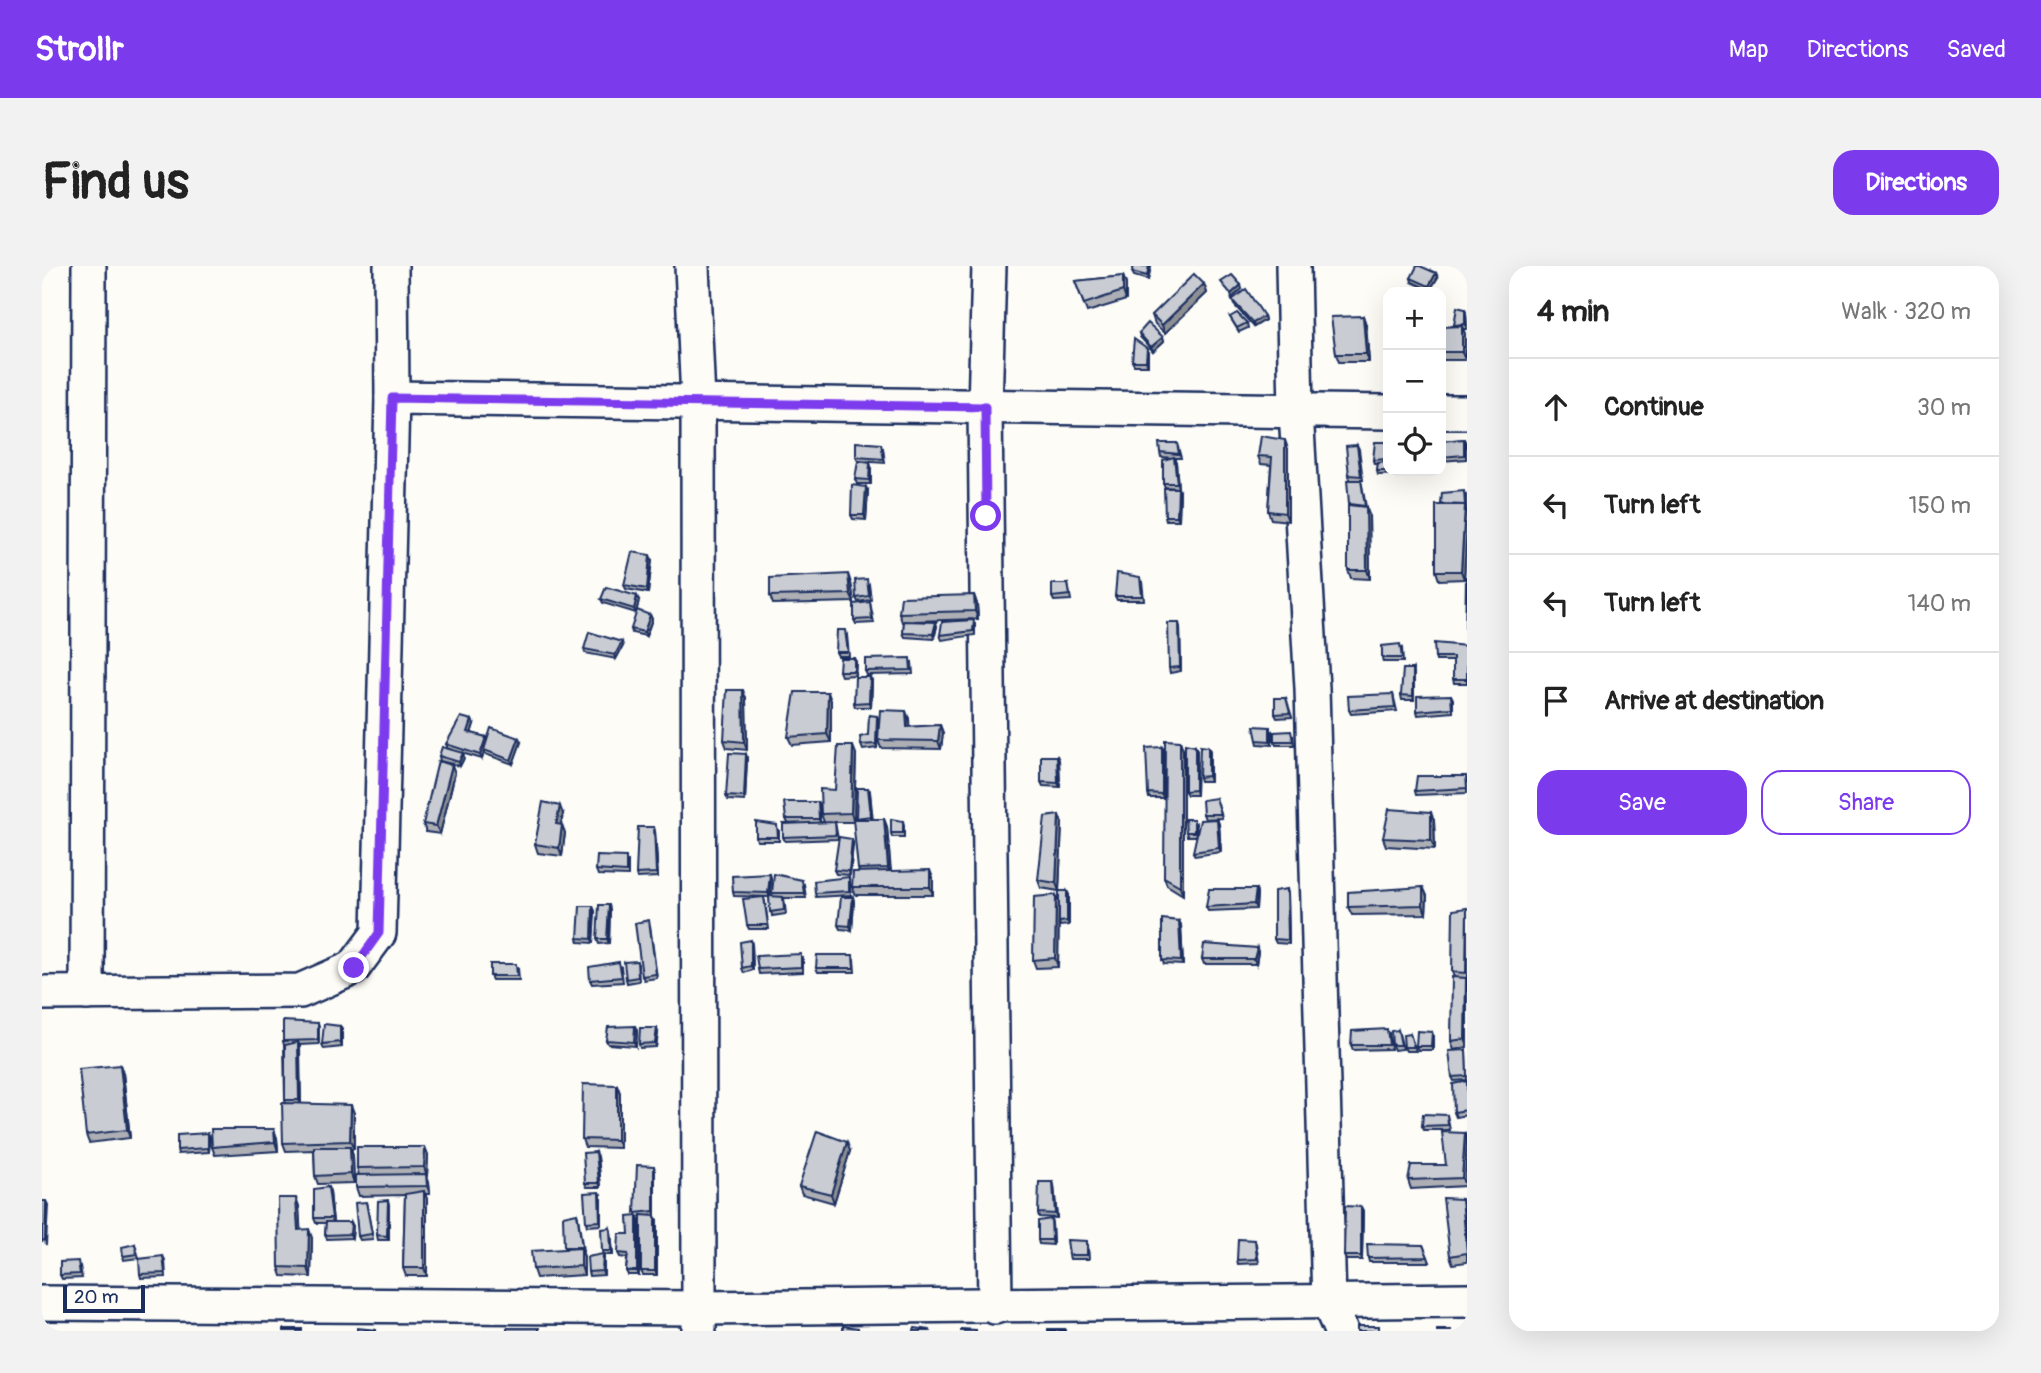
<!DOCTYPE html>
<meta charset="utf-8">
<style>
:root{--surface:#fff;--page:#f2f2f2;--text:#222;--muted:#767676;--line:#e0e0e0;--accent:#7c3aed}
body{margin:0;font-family:Pangolin,sans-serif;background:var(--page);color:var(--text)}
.controls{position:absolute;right:21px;top:21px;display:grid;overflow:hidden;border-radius:14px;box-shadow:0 7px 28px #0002}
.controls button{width:63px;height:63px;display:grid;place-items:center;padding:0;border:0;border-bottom:2px solid var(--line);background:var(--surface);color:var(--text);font:35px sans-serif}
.scale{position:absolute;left:21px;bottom:18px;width:82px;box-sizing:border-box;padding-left:7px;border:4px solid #1b2f5e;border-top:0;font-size:19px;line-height:24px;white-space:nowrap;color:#1b2f5e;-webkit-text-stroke:5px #fdfcf7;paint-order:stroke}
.stop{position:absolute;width:21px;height:21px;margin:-16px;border:5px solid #7c3aed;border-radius:50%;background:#fff}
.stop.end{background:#7c3aed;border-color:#fff;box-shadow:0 2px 7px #0008}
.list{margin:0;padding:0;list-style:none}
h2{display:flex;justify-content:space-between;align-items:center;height:91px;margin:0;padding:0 28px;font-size:30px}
h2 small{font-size:23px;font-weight:400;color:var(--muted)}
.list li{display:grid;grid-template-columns:46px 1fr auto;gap:21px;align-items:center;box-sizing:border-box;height:98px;padding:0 28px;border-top:2px solid var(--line)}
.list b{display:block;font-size:26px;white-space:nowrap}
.list em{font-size:23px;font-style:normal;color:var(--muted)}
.actions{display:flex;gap:14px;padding:21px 28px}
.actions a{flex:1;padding:16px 0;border:2px solid var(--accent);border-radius:21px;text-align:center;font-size:24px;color:var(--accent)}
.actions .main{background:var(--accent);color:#fff}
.icon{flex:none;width:38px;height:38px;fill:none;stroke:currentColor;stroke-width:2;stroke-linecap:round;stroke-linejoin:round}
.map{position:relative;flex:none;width:1425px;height:1065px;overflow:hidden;border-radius:21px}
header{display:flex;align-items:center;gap:42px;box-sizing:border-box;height:98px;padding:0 35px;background:var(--accent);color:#fff}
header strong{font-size:33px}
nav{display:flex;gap:38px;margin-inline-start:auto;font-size:24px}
.intro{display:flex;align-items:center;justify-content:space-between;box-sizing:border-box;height:168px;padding:0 42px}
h1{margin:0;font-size:49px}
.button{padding:18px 32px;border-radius:21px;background:var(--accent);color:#fff;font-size:24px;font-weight:700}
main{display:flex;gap:42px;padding:0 42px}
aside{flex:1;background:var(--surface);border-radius:21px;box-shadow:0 7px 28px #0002}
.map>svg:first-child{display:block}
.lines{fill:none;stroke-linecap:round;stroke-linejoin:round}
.minor-casing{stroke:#1b2f5e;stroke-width:38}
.minor{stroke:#fdfcf7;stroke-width:33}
.wall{fill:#adafb5;stroke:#1b2f5e;stroke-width:2}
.shaded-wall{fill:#8d8f94;stroke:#1b2f5e;stroke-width:2}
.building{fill:#c9ccd3;stroke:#1b2f5e;stroke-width:2}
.route{stroke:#7c3aed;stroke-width:9}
</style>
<header>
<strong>Strollr</strong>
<nav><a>Map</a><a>Directions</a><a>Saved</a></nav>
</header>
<div class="intro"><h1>Find us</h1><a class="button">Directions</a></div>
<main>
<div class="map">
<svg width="1425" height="1065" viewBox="0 0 1425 1065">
<rect width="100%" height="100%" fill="#fdfcf7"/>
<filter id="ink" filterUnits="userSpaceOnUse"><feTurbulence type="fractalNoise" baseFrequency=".0143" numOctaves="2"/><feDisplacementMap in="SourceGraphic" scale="14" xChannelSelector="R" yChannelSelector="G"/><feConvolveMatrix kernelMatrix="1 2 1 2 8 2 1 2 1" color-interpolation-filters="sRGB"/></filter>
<g filter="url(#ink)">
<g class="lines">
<g class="minor-casing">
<g id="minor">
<path d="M650 0 656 135 657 1063"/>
<path d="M947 0 943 141 953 1041"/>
<path d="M1251 0 1254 145 1270 422 1287 1037 1299 1065"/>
<path d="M350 132 1346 146"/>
<path d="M1399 146H1425"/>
<path d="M0 727 258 725 311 702 337 667 350 132 349 0"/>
<path d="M45 727 47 0"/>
<path d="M0 1037 657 1042 1425 1034"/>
</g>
</g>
<use href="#minor" class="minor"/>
</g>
<g class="wall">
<path d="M1109 0 1106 14 1092 10 1090 6Z"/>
<path d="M1081 10 1084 18V34L1045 46 1033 15Z"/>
<path d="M1396 11 1388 24 1370 16 1369 12Z"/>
<path d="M1162 18 1165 27 1123 67 1113 58 1110 49Z"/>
<path d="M1190 34 1222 50 1223 54 1212 61 1192 39Z"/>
<path d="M1424 47 1425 63H1421L1423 68V94H1399V61L1413 60 1412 59Z"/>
<path d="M1321 50 1324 59 1327 96H1297L1294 88Z"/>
<path d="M1188 51 1205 57 1206 62 1197 66Z"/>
<path d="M1097 67 1121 71 1122 75 1111 85 1098 71Z"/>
<path d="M1105 82 1106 86V99H1092L1090 95Z"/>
<path d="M1422 173 1424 177V193L1399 195V175Z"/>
<path d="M1346 176V205H1363L1362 208 1336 209 1335 205 1336 198H1332L1331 194Z"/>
<path d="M1315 179 1317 183 1321 214H1308L1307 209Z"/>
<path d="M1136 181 1139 192H1132L1134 196 1136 222 1123 221 1121 217 1131 192 1119 191 1118 186Z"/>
<path d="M841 182 843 197 816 195 814 191Z"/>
<path d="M1246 183V255L1229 253 1226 245 1229 199 1219 198 1216 190Z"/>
<path d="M828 197 829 201V218H815L813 213Z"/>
<path d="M1320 219 1324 241 1327 249 1328 313 1309 312 1306 304 1307 239Z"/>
<path d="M826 225 824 254 811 253 809 249Z"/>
<path d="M1138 226 1137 254H1124L1123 250Z"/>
<path d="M1424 229 1425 260 1422 313 1397 314 1394 305 1399 239Z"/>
<path d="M610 294 606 327 584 323 582 319Z"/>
<path d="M1100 315 1102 334H1075L1073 330Z"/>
<path d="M809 317 812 336 731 338 728 330Z"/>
<path d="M827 318 829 334 816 336 814 332Z"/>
<path d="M1026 318 1029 334 1012 335 1010 331Z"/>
<path d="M932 329 935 338 936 353 872 355 895 360 892 373 863 371 861 367 862 356H860L857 347Z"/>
<path d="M559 333 597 334 594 347 561 337Z"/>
<path d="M828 336 832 357 814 358 812 354Z"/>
<path d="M608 349 610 353 604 370 590 367 589 363Z"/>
<path d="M933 358V369L900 374 898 369Z"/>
<path d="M1138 361 1139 405 1128 407 1127 402Z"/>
<path d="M805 369 807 390H796L794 386Z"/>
<path d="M581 380 574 393 543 387 542 383Z"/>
<path d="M1425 380V417H1412L1411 413V395H1394L1393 391Z"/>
<path d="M1360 382 1361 396H1341L1340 392Z"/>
<path d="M814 396 813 409 799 410 797 405Z"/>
<path d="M870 396 871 408 825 409 823 405Z"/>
<path d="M1371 403 1372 407V434H1360L1359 429Z"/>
<path d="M830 415 829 441H813L812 437Z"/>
<path d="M1351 428 1355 445 1309 448 1307 444Z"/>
<path d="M1409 429 1411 433V446L1376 449 1375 445Z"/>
<path d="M1244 432 1250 451 1235 452 1233 448Z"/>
<path d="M704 433 705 484 685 482 682 474Z"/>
<path d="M789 435V476L750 479 746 471Z"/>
<path d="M867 453V461L898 459 901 467 899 483 839 482 836 474Z"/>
<path d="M837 454 835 482 821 484 819 479Z"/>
<path d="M432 458 429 467 444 471 445 473 479 476 471 498 443 488 442 486 440 493 406 483 404 478Z"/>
<path d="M1230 465V479L1216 478 1215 474Z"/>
<path d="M1251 470 1252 479H1234L1232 475Z"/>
<path d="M1138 475 1141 484V629L1125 619 1122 611Z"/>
<path d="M1153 480 1155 484 1154 529H1145L1143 525Z"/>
<path d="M1120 481 1122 485 1121 532H1107L1106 527Z"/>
<path d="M1166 481 1168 485V515H1158L1157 511Z"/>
<path d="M421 487 422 492 418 500 398 495 397 490Z"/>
<path d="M704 488 705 492 703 535 686 534 684 530Z"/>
<path d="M814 488 812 553H814L828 526 830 553H842L845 561 849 605 891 612V629H814L810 621 817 606 812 556H793L796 573 743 575 741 571 746 557 744 553 776 536 778 540V556H782L779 548Z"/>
<path d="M1015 490 1017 494 1018 521 1001 520 999 516Z"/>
<path d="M413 507 398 568 384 566 381 558Z"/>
<path d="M1424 510 1425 514V527L1374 529 1373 525Z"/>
<path d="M1174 532 1180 552 1163 553 1161 548Z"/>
<path d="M521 548 519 559H520L523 567 520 590 496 587 493 578Z"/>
<path d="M1175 553 1177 558 1179 586 1153 590 1151 586Z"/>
<path d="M1392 554 1393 583 1344 580 1341 572Z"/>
<path d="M861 555 862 559V571H850L849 567Z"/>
<path d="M1020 557 1017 625 999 622 996 614Z"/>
<path d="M1154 557V570H1145L1144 566Z"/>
<path d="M737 564V575H715L714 571Z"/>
<path d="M613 565 616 611 595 612 594 608Z"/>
<path d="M811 578 808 609 794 608 792 604Z"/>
<path d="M586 595V610L556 609 554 604Z"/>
<path d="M728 608 729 613 728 630 731 631 730 627 762 618 764 632H742L744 648 730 650 727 631 692 630 691 626Z"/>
<path d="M807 611 808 615 809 629 774 631 773 627Z"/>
<path d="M1381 621 1385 630 1384 648 1310 649 1306 641Z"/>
<path d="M1214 623 1215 627 1214 643 1166 645 1164 641Z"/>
<path d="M1025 625 1027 629V659L1018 660 1017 656Z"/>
<path d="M1246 627 1247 678 1234 677 1232 673Z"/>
<path d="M1014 629 1017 637 1016 701 994 702 991 694Z"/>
<path d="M811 631 812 636 810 664 798 663 796 659Z"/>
<path d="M723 636 727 663H707L705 659Z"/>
<path d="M1425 642V781L1412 784 1409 775 1412 711 1410 706Z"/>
<path d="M568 643 567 677 557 678 555 673Z"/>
<path d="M553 645 551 677 537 676 536 672Z"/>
<path d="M1137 655 1139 659 1141 699 1122 698 1120 694Z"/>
<path d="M608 659 615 712 602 714 600 710Z"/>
<path d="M710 678 711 704 702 707 700 702Z"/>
<path d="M1216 686 1214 698H1162L1160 693Z"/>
<path d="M761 692V706L717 708 716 703Z"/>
<path d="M812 693 813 706H776L774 702Z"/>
<path d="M596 699 597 715 585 717 584 713Z"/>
<path d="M579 701 581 716 550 718 548 714Z"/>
<path d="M476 702 477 714H450L448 710Z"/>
<path d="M276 757 277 761V778L257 779 259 838 312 847V883H309L311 890 312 917 276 918 273 910 272 884 244 885 241 877 244 838 243 834 242 779 241 775Z"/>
<path d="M298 760 300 764V781L282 783 280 778Z"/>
<path d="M593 760 595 765 594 780 566 778 564 774Z"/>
<path d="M1356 764 1361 783 1352 784 1350 779Z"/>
<path d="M1390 766 1391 770V784H1376L1374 780Z"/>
<path d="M616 767 614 781 598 782 597 778Z"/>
<path d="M1347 767 1349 783 1311 784 1309 779Z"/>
<path d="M1368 768 1374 785H1364L1362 781Z"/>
<path d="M1424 784 1425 814 1412 815 1410 811Z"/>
<path d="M78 799 81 807 88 872 47 877 44 869Z"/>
<path d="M1425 817V849L1414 851 1412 846Z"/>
<path d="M575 819 578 827V882L543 881 540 873Z"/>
<path d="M1405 849 1408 864H1382L1380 860Z"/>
<path d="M1423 867 1425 872 1423 920 1369 923 1366 914 1404 899Z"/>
<path d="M168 871 167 886 136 888 135 884Z"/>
<path d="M235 872 236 885 173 889 170 881Z"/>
<path d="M383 881 386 889 385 910 387 917 388 928H383L385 933V1010H364L361 1002 363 929 317 930 314 921 317 909 315 902Z"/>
<path d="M808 885 792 937 760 928 757 920Z"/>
<path d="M554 886 556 891 559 921H545L543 917Z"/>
<path d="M613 904V949L607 950 615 954V1009H601L599 1005V951H595L597 954V1009H586L584 1005 585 992 578 991 576 987 587 968 595 950 593 947Z"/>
<path d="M1012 920 1015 952 997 951 996 947Z"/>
<path d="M288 926 291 956 311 960 310 972 285 973 283 969 284 957H274L272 952Z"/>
<path d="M559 930V959L545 960 544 956Z"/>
<path d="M324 936 331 973 318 974 316 970Z"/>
<path d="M347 938V974H336L335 969Z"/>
<path d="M257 940 258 964 270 972 269 1011 240 1010 237 1001Z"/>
<path d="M1319 941 1321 945 1320 994H1304L1302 990Z"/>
<path d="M1423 942 1425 963V996L1411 998 1408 990Z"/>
<path d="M536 951 541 985H540L542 991V1009L494 1012 491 1003 523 983 522 981Z"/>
<path d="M1009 953 1010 958 1011 979 997 978 996 974Z"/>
<path d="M568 962 569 966 571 989H561L560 985Z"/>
<path d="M93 978 97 992 82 994 81 990Z"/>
<path d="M1214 978 1217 997 1196 998 1195 994Z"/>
<path d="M1046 979 1047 993H1028L1027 989Z"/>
<path d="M1381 979 1388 996H1327L1326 992Z"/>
<path d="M561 988 562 992V1009L547 1010 546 1006Z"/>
<path d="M121 990 123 994 124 1011 99 1012 98 1008Z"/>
<path d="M38 1000 40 1012 20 1013 18 1009Z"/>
</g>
<g class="shaded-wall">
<path d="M1107 0H1109L1106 14 1105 10Z"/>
<path d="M1394 7 1396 11 1388 24 1387 20Z"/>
<path d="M1081 10 1084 18V34L1081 25Z"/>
<path d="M1162 18 1165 27 1123 67 1120 59Z"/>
<path d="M1199 19 1200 23 1190 32 1189 28Z"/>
<path d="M1423 43 1424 47 1425 63 1423 58Z"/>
<path d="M1222 50 1223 54 1212 61 1211 57Z"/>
<path d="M1321 50 1324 59 1327 96 1324 88Z"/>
<path d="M1420 60 1423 68V94L1420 86Z"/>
<path d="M1121 71 1122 75 1111 85 1109 81Z"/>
<path d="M1105 82 1106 86V99L1104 95Z"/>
<path d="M1243 174 1246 183V255L1243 247Z"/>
<path d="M1132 191 1134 196 1136 222 1135 217Z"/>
<path d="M828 197 829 201V218L827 214Z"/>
<path d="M824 221 826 225 824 254 822 249Z"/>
<path d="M1136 222 1138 226 1137 254 1135 250Z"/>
<path d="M1423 239 1425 245V260L1422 313 1419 305Z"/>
<path d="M1324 241 1327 249 1328 313 1325 304Z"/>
<path d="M608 289 610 294 606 327 605 323Z"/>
<path d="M806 308 809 317 812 336 808 328Z"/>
<path d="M932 329 935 338 936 353 933 345Z"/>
<path d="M595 330 597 334 594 347 592 343Z"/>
<path d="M608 349 610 353 604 370 602 366Z"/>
<path d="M894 356 895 360 892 373 891 368Z"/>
<path d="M1137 357 1138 361 1139 405 1138 401Z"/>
<path d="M580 376 581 380 574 393 573 389Z"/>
<path d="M812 392 814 396 813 409 812 405Z"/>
<path d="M1371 403 1372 407V434L1371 430Z"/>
<path d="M828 411 830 415 829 441 827 436Z"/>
<path d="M701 424 704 433 705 484 702 476Z"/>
<path d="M786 426 789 435V476L785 468Z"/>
<path d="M864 445 867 453 868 469 865 461Z"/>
<path d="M835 450 837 454 835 482 834 478Z"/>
<path d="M430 454 432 458 428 471 426 466Z"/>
<path d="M898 459 901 467 899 483 896 475Z"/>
<path d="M444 471 446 475 440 493 438 489Z"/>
<path d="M477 472 479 476 471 498 469 494Z"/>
<path d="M1138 475 1141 484V629L1138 620Z"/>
<path d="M811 480 814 488 812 556 809 547Z"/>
<path d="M1153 480 1155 484 1154 529 1153 524Z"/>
<path d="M1120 481 1122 485 1121 532 1120 528Z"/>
<path d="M1166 481 1168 485V515L1166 510Z"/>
<path d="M421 487 422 492 418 500 417 496Z"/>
<path d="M704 488 705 492 703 535 702 531Z"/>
<path d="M1015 490 1017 494 1018 521 1016 517Z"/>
<path d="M410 499 413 507 398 568 394 560Z"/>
<path d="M826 522 828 526 831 555 829 550Z"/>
<path d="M776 536 778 540V557L777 553Z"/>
<path d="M518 540 521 548 517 566 514 558Z"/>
<path d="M1389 546 1392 554 1393 583 1389 574Z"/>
<path d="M1017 549 1020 557 1017 625 1014 617Z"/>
<path d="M842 553 845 561 849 611 846 602Z"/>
<path d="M1175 553 1177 558 1179 586 1177 582Z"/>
<path d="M520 559 523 567 520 590 517 582Z"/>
<path d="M612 561 613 565 616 611 614 607Z"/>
<path d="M810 573 811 578 808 609 807 605Z"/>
<path d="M888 604 891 612V629L888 621Z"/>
<path d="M728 608 729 613 728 631 726 627Z"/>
<path d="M1381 621 1385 630 1384 648 1381 639Z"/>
<path d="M1214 623 1215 627 1214 643 1212 638Z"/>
<path d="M1245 623 1246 627 1247 678 1246 674Z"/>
<path d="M1025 625 1027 629V659L1025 655Z"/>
<path d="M1014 629 1017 637 1016 701 1013 692Z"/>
<path d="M811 631 812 636 810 664 808 660Z"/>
<path d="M567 639 568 643 567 677 565 673Z"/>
<path d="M551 640 553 645 551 677 550 673Z"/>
<path d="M1137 655 1139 659 1141 699 1139 695Z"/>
<path d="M709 674 710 678 711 704 709 700Z"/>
<path d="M1215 682 1216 686 1214 698 1212 693Z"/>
<path d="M1424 712 1425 715V778L1423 773Z"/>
<path d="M276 757 277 761V778L276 774Z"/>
<path d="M298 760 300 764V781L298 776Z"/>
<path d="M593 760 595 765 594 780 592 776Z"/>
<path d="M615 762 616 767 614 781 613 777Z"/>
<path d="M1390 766 1391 770V784L1389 780Z"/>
<path d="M256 776 258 780 259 838 257 834Z"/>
<path d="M78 799 81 807 88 872 85 864Z"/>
<path d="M575 819 578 827V882L575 874Z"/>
<path d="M309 839 312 847V883L308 875Z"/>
<path d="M232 863 235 872 236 885 233 876Z"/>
<path d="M166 867 168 871 167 886 166 882Z"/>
<path d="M1423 867 1425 872 1423 920 1420 912Z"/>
<path d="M805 876 808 885 792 937 789 928Z"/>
<path d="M308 881 311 890 312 917 309 908Z"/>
<path d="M383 881 386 889 385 910 382 901Z"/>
<path d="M554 886 556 891 559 921 557 917Z"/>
<path d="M612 900 613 904V949L612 945Z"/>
<path d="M384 908 387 917 388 928 385 920Z"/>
<path d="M1011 916 1012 920 1015 952 1013 948Z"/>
<path d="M286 921 288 926 291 956 290 952Z"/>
<path d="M382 925 385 933V1010L382 1002Z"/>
<path d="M557 926 559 930V959L558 955Z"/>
<path d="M254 932 257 940 259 972 256 964Z"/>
<path d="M1420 933 1423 942 1425 963V984Z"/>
<path d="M346 934 347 938V974L345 970Z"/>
<path d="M4 935 6 939 4 979 3 974Z"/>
<path d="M1319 941 1321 945 1320 994 1319 990Z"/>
<path d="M595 950 597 954V1009L595 1005Z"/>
<path d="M613 950 615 954V1009L613 1005Z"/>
<path d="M1009 953 1010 958 1011 979 1010 974Z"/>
<path d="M309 956 311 960 310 972 308 968Z"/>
<path d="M568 962 569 966 571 989 569 985Z"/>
<path d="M267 963 270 972 269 1011 266 1002Z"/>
<path d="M539 982 542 991V1009L539 1000Z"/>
<path d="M561 988 562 992V1009L560 1005Z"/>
</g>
<g class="building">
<path d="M1092 0H1107L1105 10 1090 6Z"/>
<path d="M1375 0H1378L1394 7 1387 20 1369 12Z"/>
<path d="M1152 8 1162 18 1120 59 1110 49Z"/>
<path d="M1190 9 1199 19 1189 28 1179 16Z"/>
<path d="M1081 10V25L1042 38 1033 15Z"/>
<path d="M1204 23 1222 50 1211 57 1190 34Z"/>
<path d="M1415 41 1423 43V58L1412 59Z"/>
<path d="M1195 47 1205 57 1195 62 1188 51Z"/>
<path d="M1321 50 1324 88H1294L1289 51Z"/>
<path d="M1106 57 1121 71 1109 81 1097 67Z"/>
<path d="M1420 60V86H1399V61Z"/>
<path d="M1092 73 1105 82 1104 95H1090Z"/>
<path d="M1219 170 1243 174V247L1226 245 1230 191 1216 190Z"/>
<path d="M1422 173V189L1399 191V175Z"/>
<path d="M814 176 839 178 842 193 814 191Z"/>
<path d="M1333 176H1346V193L1331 194Z"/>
<path d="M1117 177H1135L1137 188 1118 186Z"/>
<path d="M1315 179 1319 210 1307 209 1304 180Z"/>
<path d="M1132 191 1135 217H1121V194Z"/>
<path d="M816 195 828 197 827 214 813 213Z"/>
<path d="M1346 196V205H1335L1336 197Z"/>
<path d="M1305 214H1319L1323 240 1307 238Z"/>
<path d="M810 219 824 221 822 249H809Z"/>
<path d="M1122 222H1136L1135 250H1123Z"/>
<path d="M1422 225 1423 239 1399 238 1400 227Z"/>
<path d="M1306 239 1324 241 1325 304H1306Z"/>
<path d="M1394 239H1423L1419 305H1394Z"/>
<path d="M590 286 608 289 605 323 582 319Z"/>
<path d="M1075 307 1098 311 1100 330H1073Z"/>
<path d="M806 308 808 328 728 330V312Z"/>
<path d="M1424 311H1425V370H1423Z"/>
<path d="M825 313 827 330 814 332 813 314Z"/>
<path d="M1010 318H1026L1028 329 1010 331Z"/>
<path d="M564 321 595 330 592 343 559 333Z"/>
<path d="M932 329 933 345 857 347 859 331Z"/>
<path d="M828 336 830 353 812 354V338Z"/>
<path d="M595 344 608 349 602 366 589 363Z"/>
<path d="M932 354 931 365 898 369 900 356Z"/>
<path d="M862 355 894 356 891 368 861 367Z"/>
<path d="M1126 357H1137L1138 401 1127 402Z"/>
<path d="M795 364H803L806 386H794Z"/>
<path d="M547 366 580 376 573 389 542 383Z"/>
<path d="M1392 377 1425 380V413H1411V391H1393Z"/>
<path d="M1358 378 1360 392H1340V380Z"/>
<path d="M798 392H812V405H797Z"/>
<path d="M868 392 869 404 823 405V393Z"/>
<path d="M1361 403H1371V430L1359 429Z"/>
<path d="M813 411H828L827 436 812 437Z"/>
<path d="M685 424H701L702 476 682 474Z"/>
<path d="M753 426H786L785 468 746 471Z"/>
<path d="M1351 428 1353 441 1307 444 1306 430Z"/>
<path d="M1409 429 1410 442 1375 445V430Z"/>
<path d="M1233 432H1244L1248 447 1233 448Z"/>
<path d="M838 444 864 445 865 461 898 459 896 475 836 474Z"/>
<path d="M827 449 835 450 834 478 819 479 818 471 826 469Z"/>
<path d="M419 451 430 454 426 466 444 471 438 489 404 478Z"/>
<path d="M1212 460 1228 461V475L1215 474Z"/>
<path d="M449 462 477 472 469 494 442 484Z"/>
<path d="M1249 465 1251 475H1232V466Z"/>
<path d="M1123 474 1138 475V620L1122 611Z"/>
<path d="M1143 478 1153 480V524L1143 525Z"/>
<path d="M796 480H811L809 547 779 548 778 523 793 524Z"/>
<path d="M1158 480 1166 481V510L1157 511Z"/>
<path d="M400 481 421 487 417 496 397 490Z"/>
<path d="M1120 481V528L1106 527 1104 482Z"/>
<path d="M687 487 704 488 702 531 684 530Z"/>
<path d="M999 490H1015L1016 517 999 516Z"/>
<path d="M396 495 410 499 394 560 381 558Z"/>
<path d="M1375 510H1424L1425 522 1373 525Z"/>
<path d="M815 522H826L829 550 814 552Z"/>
<path d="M1174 532 1179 548H1161L1160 534Z"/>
<path d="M501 536 518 540 514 558 520 559 517 582 493 578Z"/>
<path d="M742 536H776L777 553H744Z"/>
<path d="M1347 543 1389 546V574L1341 572Z"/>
<path d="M1017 549 1014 617 996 614 1003 551Z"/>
<path d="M811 553H842L846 602 816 603Z"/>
<path d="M849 553 861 555V567H849Z"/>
<path d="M1143 553H1152V566H1144Z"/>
<path d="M1175 553 1177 582 1151 586 1158 554Z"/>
<path d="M714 556 735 559 736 571H714Z"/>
<path d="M793 556 794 569 741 571V558Z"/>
<path d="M596 561H612L614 607 594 608Z"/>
<path d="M797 571 810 573 807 605 792 604Z"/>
<path d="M555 590 584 591V606L554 604Z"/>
<path d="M888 604V621H810L811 606Z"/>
<path d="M728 608 726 627 691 626 690 610Z"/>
<path d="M732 608 760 614 762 627H730Z"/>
<path d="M807 611V625L773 627 772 615Z"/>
<path d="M1381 621V639L1306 641V626Z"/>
<path d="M1167 623H1214L1212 638 1164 641Z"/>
<path d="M1245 623 1246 674 1232 673V625Z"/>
<path d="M1017 625H1025V655L1017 656Z"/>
<path d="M1014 629 1013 692 991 694 992 631Z"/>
<path d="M727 630 741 631 742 644 728 646Z"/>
<path d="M722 631 726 659H705L701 633Z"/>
<path d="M799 631H811L808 660 796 659Z"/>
<path d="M557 639H567L565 673H555Z"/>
<path d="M538 640H551L550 673 536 672Z"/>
<path d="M1425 642 1424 707 1410 706 1411 644Z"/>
<path d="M1120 653 1137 655 1139 695 1120 694Z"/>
<path d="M607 654 614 708 600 710 593 657Z"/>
<path d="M709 674V700L700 702 698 676Z"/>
<path d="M1162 678 1215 682 1212 693H1160Z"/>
<path d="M759 688V701L716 703 714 690Z"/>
<path d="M775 689H811L812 702H774Z"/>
<path d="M595 695 596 711 584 713 582 696Z"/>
<path d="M577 696 580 711 548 714 547 701Z"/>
<path d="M448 698H474L475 710H448Z"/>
<path d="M1410 711 1424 712 1423 773 1409 775Z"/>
<path d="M241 755 276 757V774L241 775Z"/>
<path d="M282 758 298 760V776L280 778Z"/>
<path d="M593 760 592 776 564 774 566 761Z"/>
<path d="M598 762H615L613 777 597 778Z"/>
<path d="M1345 763 1347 779H1309L1310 765Z"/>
<path d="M1356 764 1359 779H1350L1349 765Z"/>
<path d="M1375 765 1390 766 1389 780H1374Z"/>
<path d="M1368 768 1372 781H1362L1361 769Z"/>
<path d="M256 776 257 834H243V779Z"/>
<path d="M1424 784 1425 810 1410 811 1407 785Z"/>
<path d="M78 799 85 864 44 869 37 803Z"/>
<path d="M1425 815V844L1412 846 1411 818Z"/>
<path d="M541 818 575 819V874L540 873Z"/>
<path d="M240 837 309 839 308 875 241 877Z"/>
<path d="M1381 848 1405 849 1406 859 1380 860Z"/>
<path d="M169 863H232L233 876 170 881Z"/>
<path d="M775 865 805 876 789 928 757 920Z"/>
<path d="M1400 866 1423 867 1420 912 1366 914 1369 899H1404Z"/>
<path d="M166 867V882L135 884V869Z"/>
<path d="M272 881H308L309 908 273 910Z"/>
<path d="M315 881H383L382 901 315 902Z"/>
<path d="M554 886 557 917H543L541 887Z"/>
<path d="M595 899 612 900V945L593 947Z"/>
<path d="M384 908 385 920 314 921V909Z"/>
<path d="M997 916H1011L1013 948 996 947Z"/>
<path d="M286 921 290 952H272V923Z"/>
<path d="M382 925V1002H361L363 928Z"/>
<path d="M557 926 558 955 544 956 542 927Z"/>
<path d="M236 932H254L256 964 267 963 266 1002 237 1001Z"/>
<path d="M1401 932 1420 933 1425 987 1408 990Z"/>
<path d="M346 934 345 970 335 969 336 935Z"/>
<path d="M0 935H4L3 974 0 975Z"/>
<path d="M324 936 330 968 316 970 313 937Z"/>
<path d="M1303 940 1319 941V990H1302Z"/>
<path d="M535 947 540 981H522L521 950Z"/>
<path d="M599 949 613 950V1005H599Z"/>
<path d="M595 950V1005H584L586 988 576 987 577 968H587L586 951Z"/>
<path d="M1009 953 1010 974H996V955Z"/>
<path d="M284 956H309L308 968 283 969Z"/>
<path d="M568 962 569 985H560L559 963Z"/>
<path d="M1196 973 1213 974 1215 993 1195 994Z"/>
<path d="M1025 974 1045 975V989H1027Z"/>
<path d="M93 978 95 988 81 990 80 981Z"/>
<path d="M1325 978 1381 979 1386 991 1326 992Z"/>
<path d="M539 982V1000L491 1003 489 985Z"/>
<path d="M561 988 560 1005 546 1006 545 991Z"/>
<path d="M121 990 123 1007 98 1008 97 993Z"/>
<path d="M36 995 38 1008 18 1009V996Z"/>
<path d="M801 1060 816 1062V1065H801Z"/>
<rect x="1315" y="1060" width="22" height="5"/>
<path d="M315 1062 334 1064V1065H315Z"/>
<rect x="465" y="1062" width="32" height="3"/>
<path d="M873 1062 887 1064 888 1065H872Z"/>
<rect x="242" y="1063" width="18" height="2"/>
<path d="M919 1063 934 1064V1065H919Z"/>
<rect x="1006" y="1063" width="17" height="2"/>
<rect x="1395" y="1064" width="14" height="1"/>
</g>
</g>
<g class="lines" filter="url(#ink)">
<path class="route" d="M312 702 337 667 350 132 943 141 944 250"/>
</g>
</svg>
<div class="controls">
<button>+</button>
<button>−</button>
<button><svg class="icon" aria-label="locate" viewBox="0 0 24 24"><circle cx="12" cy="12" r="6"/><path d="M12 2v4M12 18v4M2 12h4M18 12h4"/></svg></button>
</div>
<div class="scale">20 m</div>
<div class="stop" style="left:944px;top:250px"></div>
<div class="stop end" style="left:312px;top:702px"></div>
</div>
<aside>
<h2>4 min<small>Walk · 320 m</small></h2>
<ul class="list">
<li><svg class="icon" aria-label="ahead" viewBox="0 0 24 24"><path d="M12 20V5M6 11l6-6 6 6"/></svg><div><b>Continue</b></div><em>30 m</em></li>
<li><svg class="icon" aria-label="left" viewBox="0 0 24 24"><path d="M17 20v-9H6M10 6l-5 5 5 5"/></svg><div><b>Turn left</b></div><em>150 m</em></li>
<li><svg class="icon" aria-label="left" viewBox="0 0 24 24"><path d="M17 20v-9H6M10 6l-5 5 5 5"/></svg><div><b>Turn left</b></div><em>140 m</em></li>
<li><svg class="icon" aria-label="arrive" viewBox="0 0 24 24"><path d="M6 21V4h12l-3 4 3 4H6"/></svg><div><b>Arrive at destination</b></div></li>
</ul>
<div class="actions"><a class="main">Save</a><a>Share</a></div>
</aside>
</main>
